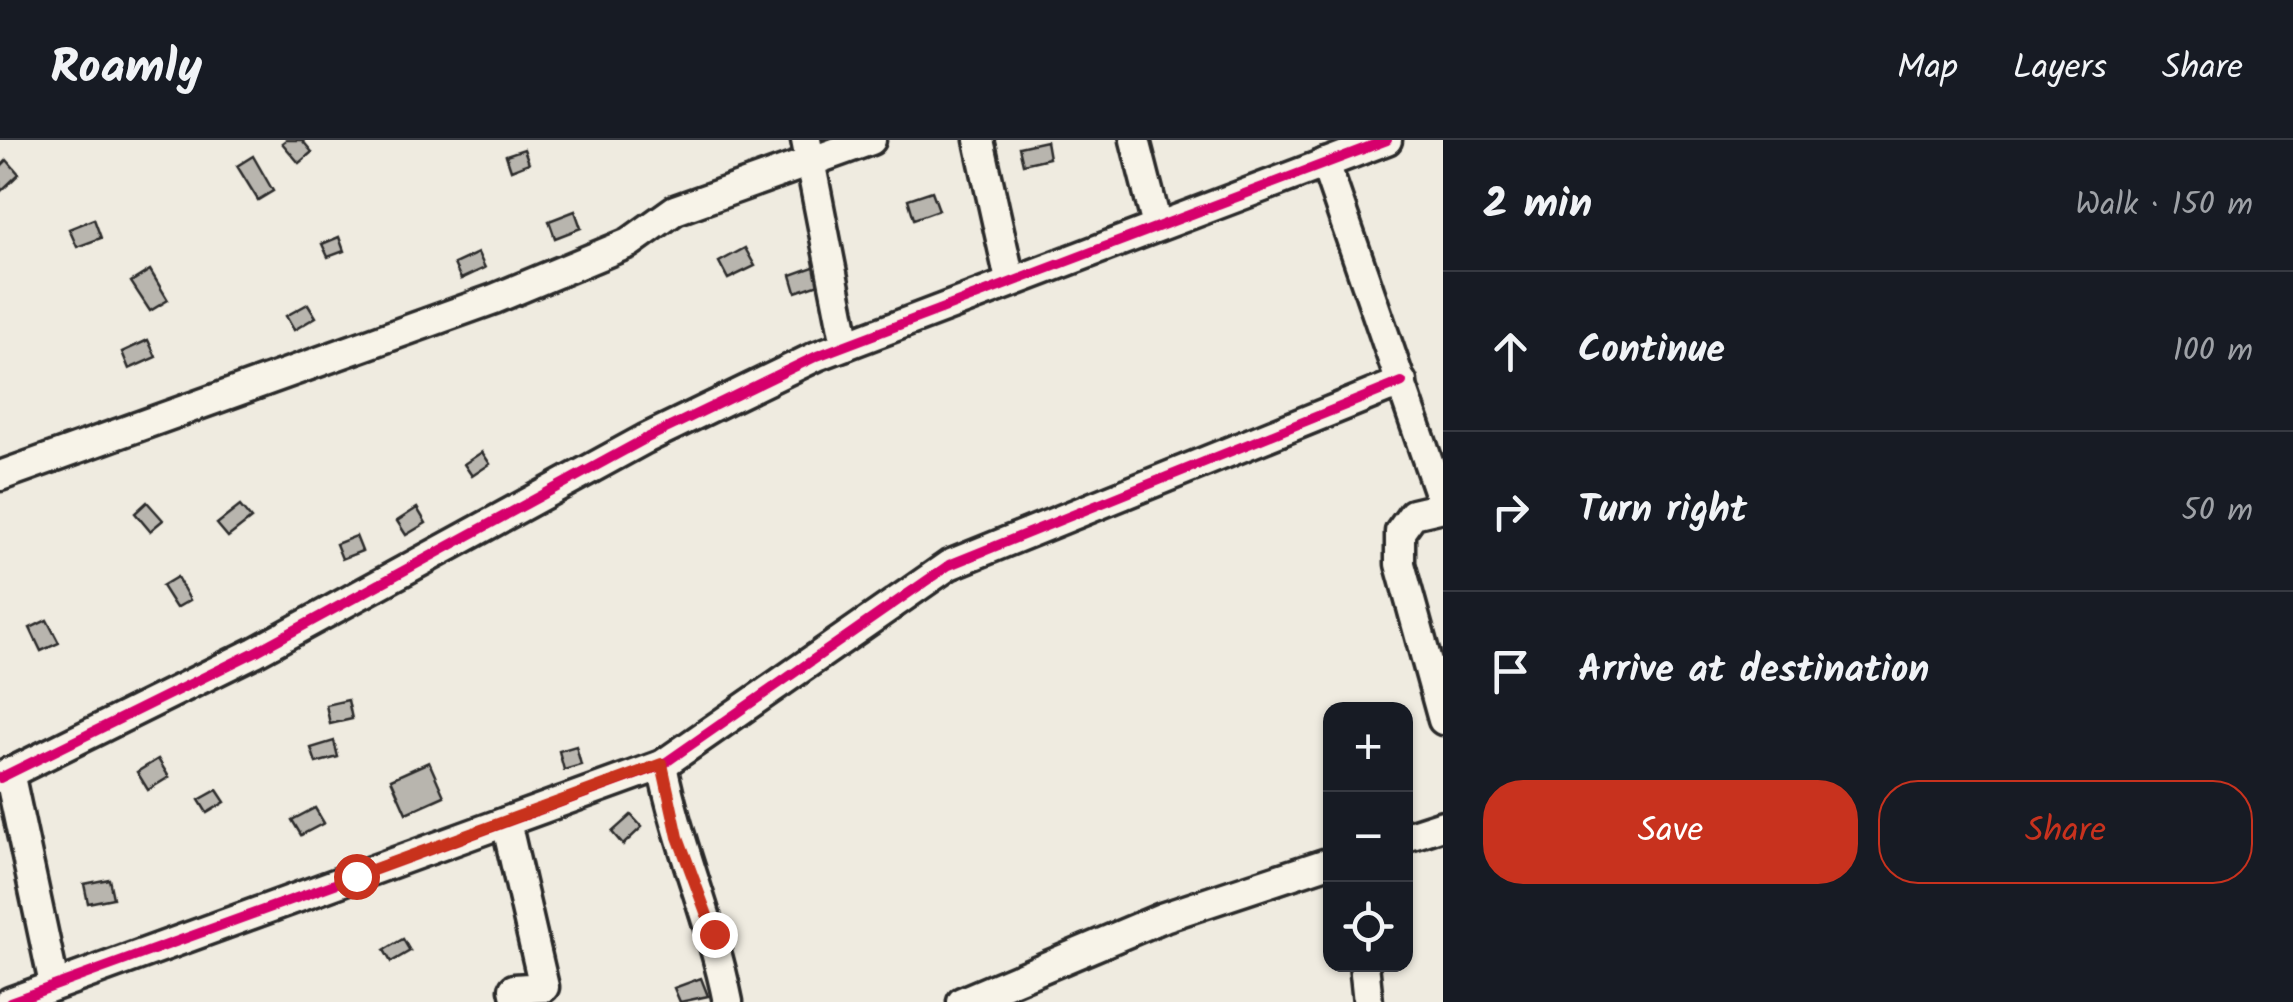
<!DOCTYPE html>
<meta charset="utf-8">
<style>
:root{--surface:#171b24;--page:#242831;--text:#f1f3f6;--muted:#9ea1a6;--line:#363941;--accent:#c8321e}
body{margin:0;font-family:Kalam,sans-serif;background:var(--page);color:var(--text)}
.controls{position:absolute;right:30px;bottom:30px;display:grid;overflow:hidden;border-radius:20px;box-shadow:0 2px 8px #0004}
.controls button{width:90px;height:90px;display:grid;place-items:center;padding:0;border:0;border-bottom:2px solid var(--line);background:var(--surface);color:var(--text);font:50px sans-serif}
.stop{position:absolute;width:30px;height:30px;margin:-22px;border:8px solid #c8321e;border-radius:50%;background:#fff}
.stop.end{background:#c8321e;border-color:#fff;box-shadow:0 2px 10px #0008}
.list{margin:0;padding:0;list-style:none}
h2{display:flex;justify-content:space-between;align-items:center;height:130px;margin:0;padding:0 40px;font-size:42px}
h2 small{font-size:32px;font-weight:400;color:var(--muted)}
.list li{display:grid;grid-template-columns:65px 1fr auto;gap:30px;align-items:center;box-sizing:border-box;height:160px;padding:0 40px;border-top:2px solid var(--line)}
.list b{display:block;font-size:38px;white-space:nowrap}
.list em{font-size:32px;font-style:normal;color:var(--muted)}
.actions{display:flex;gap:20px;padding:30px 40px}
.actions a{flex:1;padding:22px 0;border:2px solid var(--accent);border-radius:40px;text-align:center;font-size:35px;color:var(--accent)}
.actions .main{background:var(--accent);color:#fff}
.icon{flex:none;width:55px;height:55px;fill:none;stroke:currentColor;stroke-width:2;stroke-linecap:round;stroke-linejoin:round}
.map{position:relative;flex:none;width:1443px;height:862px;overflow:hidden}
header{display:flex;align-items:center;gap:60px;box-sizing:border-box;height:140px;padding:0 50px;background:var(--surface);border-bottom:2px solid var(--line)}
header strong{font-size:48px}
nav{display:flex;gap:55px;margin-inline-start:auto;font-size:35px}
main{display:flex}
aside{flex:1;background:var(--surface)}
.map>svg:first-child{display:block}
.building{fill:#b8b5ae;stroke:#2b2b2b;stroke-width:2.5}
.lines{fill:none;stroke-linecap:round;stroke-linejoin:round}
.minor-casing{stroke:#2b2b2b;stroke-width:35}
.minor{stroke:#f7f3e8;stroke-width:28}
.cycleway-casing{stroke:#f7f3e8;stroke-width:16}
.cycleway{stroke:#d6006c;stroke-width:10}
.route{stroke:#c8321e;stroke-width:12}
</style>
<header>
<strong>Roamly</strong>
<nav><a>Map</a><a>Layers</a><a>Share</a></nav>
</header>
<main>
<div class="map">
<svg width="1443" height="862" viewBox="0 0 1443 862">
<rect width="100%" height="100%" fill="#efebe0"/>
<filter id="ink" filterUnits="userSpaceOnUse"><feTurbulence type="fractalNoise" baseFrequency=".01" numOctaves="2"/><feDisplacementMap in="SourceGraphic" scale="20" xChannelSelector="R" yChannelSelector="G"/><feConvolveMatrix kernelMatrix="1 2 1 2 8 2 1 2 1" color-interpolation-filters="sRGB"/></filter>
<g filter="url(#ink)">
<g class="building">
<path d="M286 0H302L312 12 299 23 282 3Z"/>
<path d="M1046 1 1049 18 1023 24 1019 7Z"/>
<path d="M524 9 529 23 511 30 506 15Z"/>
<path d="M253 16 273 51 258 60 237 26Z"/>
<path d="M7 20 19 34 0 52V27Z"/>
<path d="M932 51 939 70 914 79 908 59Z"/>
<path d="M575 71 581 88 555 98 549 81Z"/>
<path d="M94 79 101 98 77 107 69 89Z"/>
<path d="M339 97 344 111 328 117 322 104Z"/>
<path d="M745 108 755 126 728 139 719 122Z"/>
<path d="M478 113 485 128 461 139 454 124Z"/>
<path d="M816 126 822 143 796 152 791 135Z"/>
<path d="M150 130 168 160 150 171 131 142Z"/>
<path d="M308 164 316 177 294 190 286 176Z"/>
<path d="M148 200 156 217 129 229 122 212Z"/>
<path d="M482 312 490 324 472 336 464 324Z"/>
<path d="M147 362 163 380 150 391 135 373Z"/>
<path d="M240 366 251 379 228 397 217 384Z"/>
<path d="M417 368 426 383 406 395 397 381Z"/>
<path d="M356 396 362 411 342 419 336 404Z"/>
<path d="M177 437 190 460 176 468 162 446Z"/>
<path d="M47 480 59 503 41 511 30 488Z"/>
<path d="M348 560 352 579 330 584 326 565Z"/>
<path d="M334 601 338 617 316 623 311 608Z"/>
<path d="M576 606 581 625 564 630 559 611Z"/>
<path d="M158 619 169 637 148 650 137 632Z"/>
<path d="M429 622 444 656 406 673 391 639Z"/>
<path d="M217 650 225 662 207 673 199 660Z"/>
<path d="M315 668 324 683 301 695 292 680Z"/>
<path d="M631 675 642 687 623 705 612 692Z"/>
<path d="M109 739 113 758 88 763 84 744Z"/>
<path d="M403 799 410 811 391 822 384 810Z"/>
<path d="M701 838 708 856 680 862 674 848Z"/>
</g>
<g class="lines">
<g class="minor-casing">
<g id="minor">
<path d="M806 0 846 205"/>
<path d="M979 0 1010 140"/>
<path d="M1135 0 1157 86"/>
<path d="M1325 23 1443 365"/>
<path d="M0 336 494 159 629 103 675 70 871 0"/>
<path d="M1443 367 1413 374 1400 392V424L1443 580"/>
<path d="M662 625C678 706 712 781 728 862"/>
<path d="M9 632 54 844"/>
<path d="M0 638 255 512 645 299 817 216 1387 0"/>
<path d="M506 682 544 847 514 849 517 862"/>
<path d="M1406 697 1443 685"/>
<path d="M1364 824 1368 862"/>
<path d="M10 862 662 625 949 425 1402 242"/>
<path d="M962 862 1164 777 1330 722"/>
</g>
</g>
<use href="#minor" class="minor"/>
<g class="cycleway-casing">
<g id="cycleway">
<path d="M0 638 255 512 645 299 817 216 1387 0"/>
<path d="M10 862 662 625 949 425 1402 242"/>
</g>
</g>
<use href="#cycleway" class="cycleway"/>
</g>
</g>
<g class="lines" filter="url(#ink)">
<path class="route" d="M356 736 662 624 678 697 714 794"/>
</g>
</svg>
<div class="controls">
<button>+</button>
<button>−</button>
<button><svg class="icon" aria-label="locate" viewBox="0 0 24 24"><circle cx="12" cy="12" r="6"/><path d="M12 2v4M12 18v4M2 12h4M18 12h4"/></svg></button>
</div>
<div class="stop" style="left:356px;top:736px"></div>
<div class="stop end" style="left:714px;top:794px"></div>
</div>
<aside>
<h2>2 min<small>Walk · 150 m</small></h2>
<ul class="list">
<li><svg class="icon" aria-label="ahead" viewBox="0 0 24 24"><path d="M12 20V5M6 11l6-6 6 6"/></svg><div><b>Continue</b></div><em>100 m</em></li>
<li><svg class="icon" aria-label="right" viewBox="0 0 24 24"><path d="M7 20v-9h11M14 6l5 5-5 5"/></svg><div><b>Turn right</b></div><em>50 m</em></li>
<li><svg class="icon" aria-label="arrive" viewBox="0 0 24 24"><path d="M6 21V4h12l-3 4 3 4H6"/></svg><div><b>Arrive at destination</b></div></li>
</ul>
<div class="actions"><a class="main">Save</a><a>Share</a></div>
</aside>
</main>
